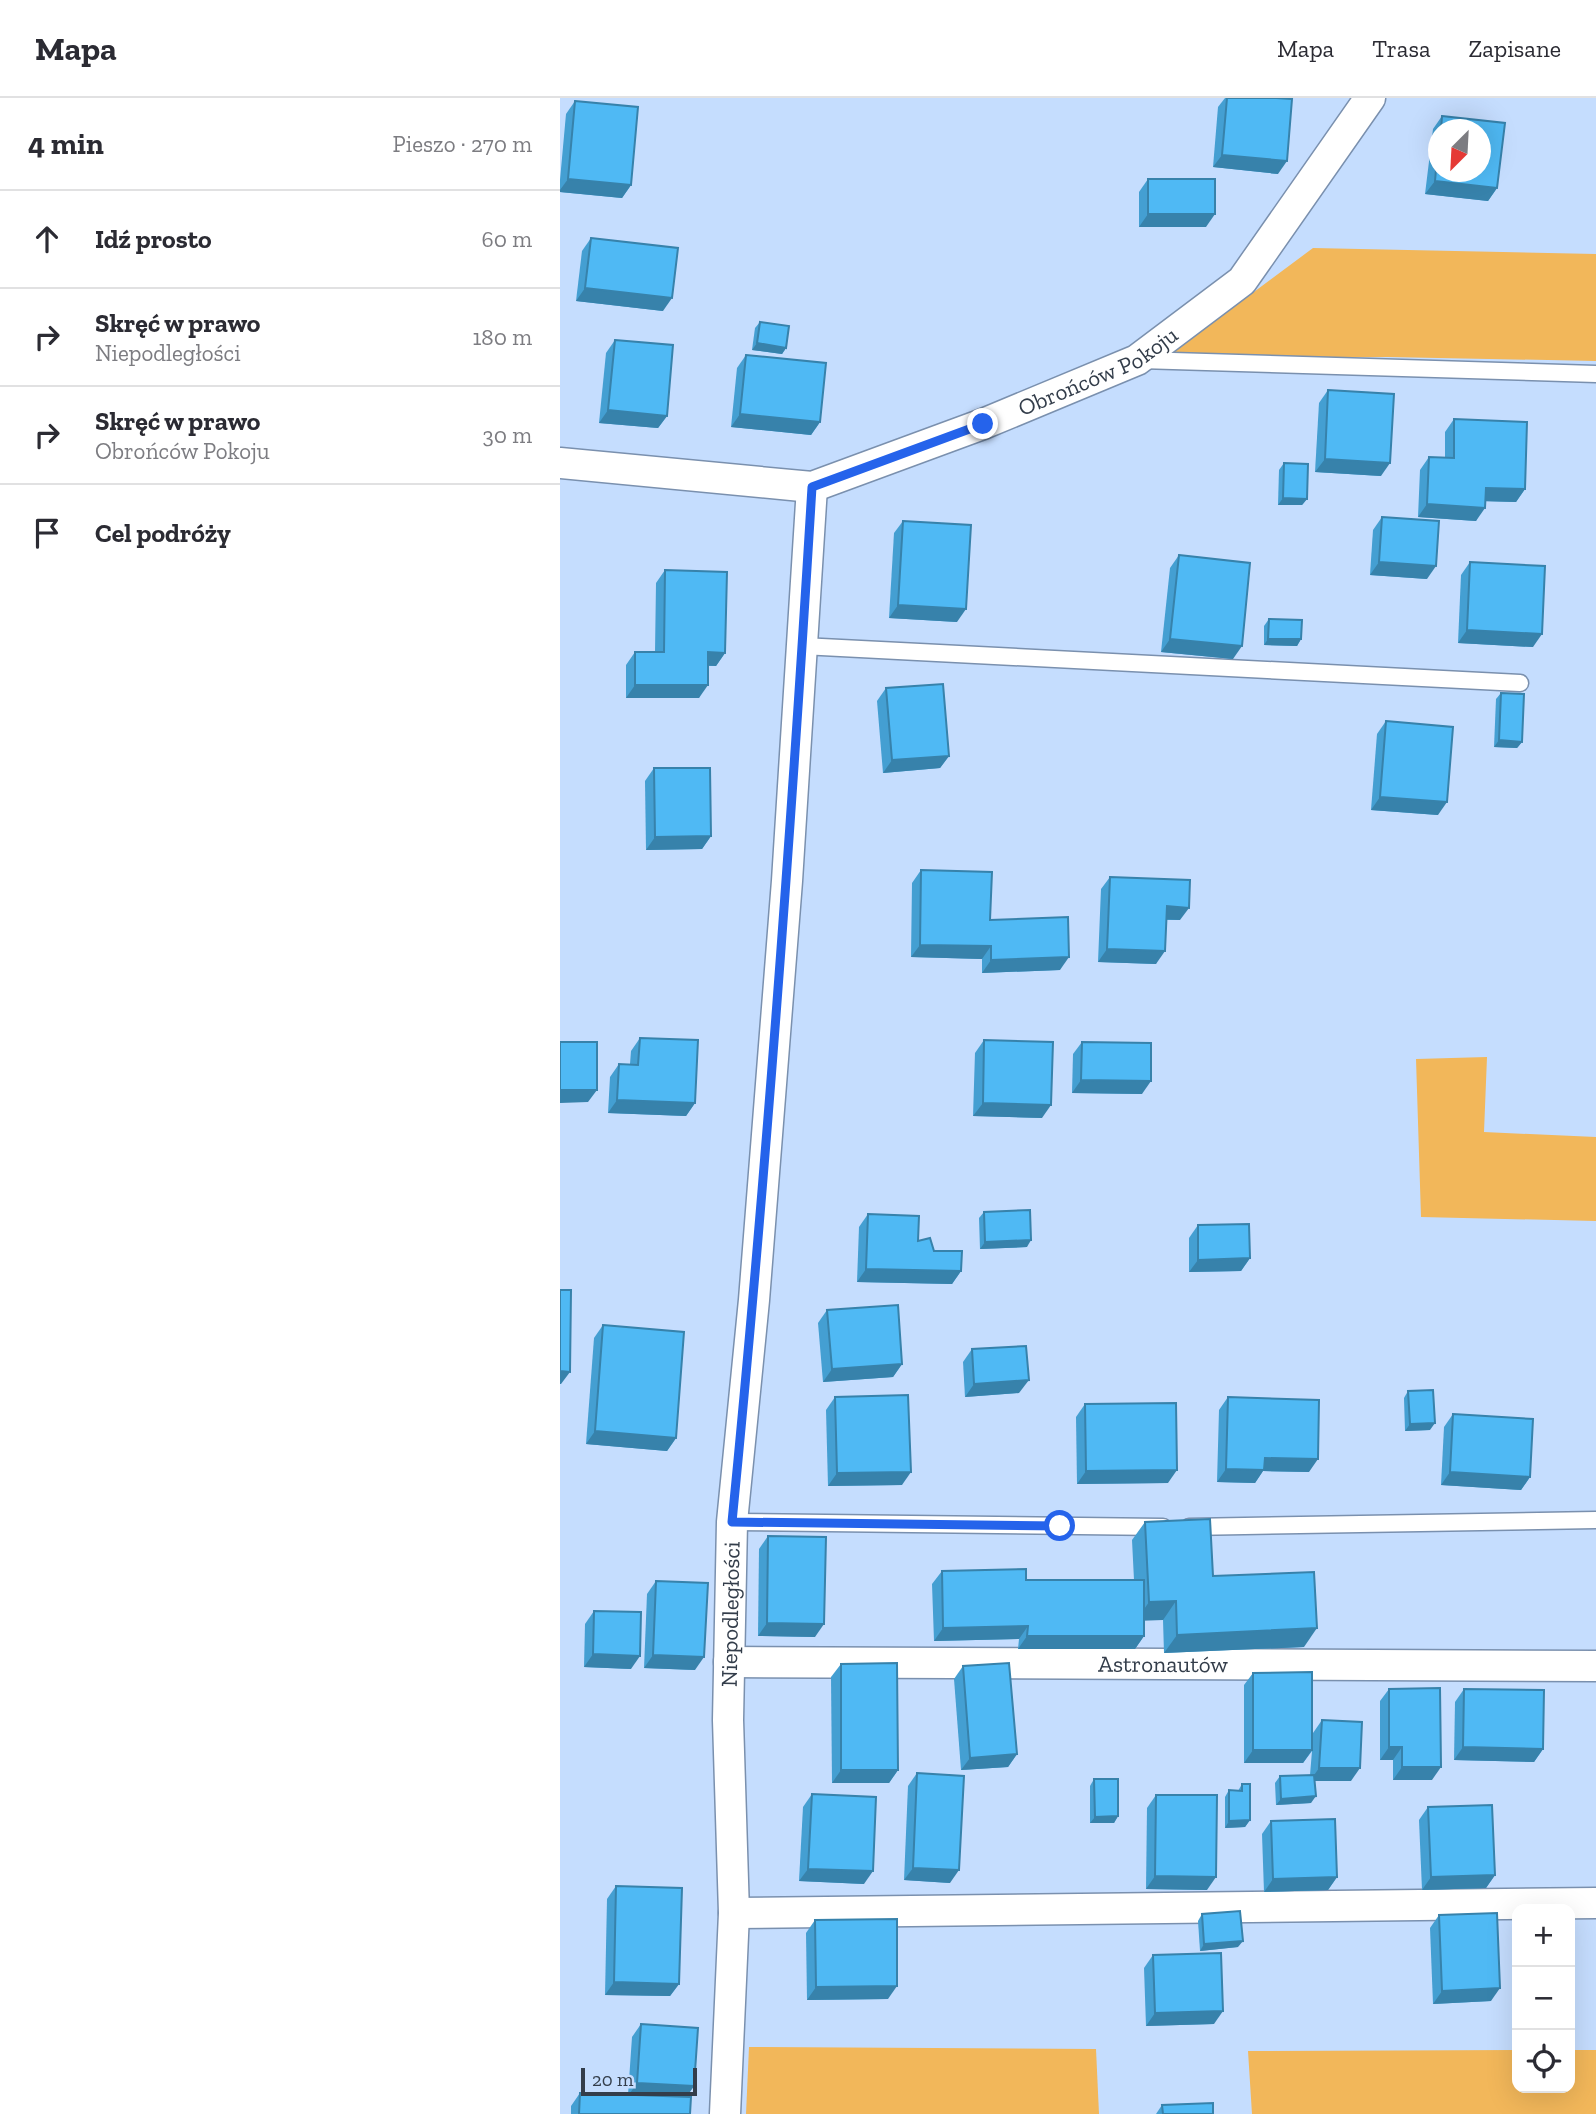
<!DOCTYPE html>
<html lang="pl">
<meta charset="utf-8">
<style>
:root{--surface:#fff;--page:#f2f2f3;--text:#2b2b33;--muted:#7c7c81;--line:#e1e1e2}
body{margin:0;font-family:"Zilla Slab",serif;background:var(--page);color:var(--text)}
.controls{position:absolute;right:21px;bottom:21px;display:grid;overflow:hidden;border-radius:14px;box-shadow:0 7px 28px #0002}
.controls button{width:63px;height:63px;display:grid;place-items:center;padding:0;border:0;border-bottom:2px solid var(--line);background:var(--surface);color:var(--text);font:35px sans-serif}
.compass{position:absolute;left:868px;top:21px;width:63px;height:63px;border-radius:50%;background:var(--surface);box-shadow:0 7px 28px #0002;rotate:204deg}
.scale{position:absolute;left:21px;bottom:18px;width:116px;box-sizing:border-box;padding-left:7px;border:4px solid #333d4a;border-top:0;font-size:19px;line-height:24px;white-space:nowrap;color:#333d4a;-webkit-text-stroke:5px #c5ddfe;paint-order:stroke}
.stop{position:absolute;width:21px;height:21px;margin:-16px;border:5px solid #2563eb;border-radius:50%;background:#fff}
.stop.end{background:#2563eb;border-color:#fff;box-shadow:0 2px 7px #0008}
.list{margin:0;padding:0;list-style:none}
h2{display:flex;justify-content:space-between;align-items:center;height:91px;margin:0;padding:0 28px;font-size:30px}
h2 small{font-size:23px;font-weight:400;color:var(--muted)}
.list li{display:grid;grid-template-columns:46px 1fr auto;gap:21px;align-items:center;box-sizing:border-box;height:98px;padding:0 28px;border-top:2px solid var(--line)}
.list b{display:block;font-size:26px;white-space:nowrap}
.list p{margin:0;font-size:23px;white-space:nowrap;color:var(--muted)}
.list em{font-size:23px;font-style:normal;color:var(--muted)}
.icon{flex:none;width:38px;height:38px;fill:none;stroke:currentColor;stroke-width:2;stroke-linecap:round;stroke-linejoin:round}
.map{position:relative;flex:none;width:1036px;height:2016px;overflow:hidden}
header{display:flex;align-items:center;gap:42px;box-sizing:border-box;height:98px;padding:0 35px;background:var(--surface);border-bottom:2px solid var(--line)}
header strong{font-size:33px}
nav{display:flex;gap:38px;margin-inline-start:auto;font-size:24px}
main{display:flex}
aside{flex:1;background:var(--surface)}
.map>svg:first-child{display:block}
.green{fill:#f2b75a}
.lines{fill:none;stroke-linecap:round;stroke-linejoin:round}
.lane-casing{stroke:#7a90ae;stroke-width:19}
.street-casing{stroke:#7a90ae;stroke-width:33}
.lane{stroke:#fff;stroke-width:16}
.street{stroke:#fff;stroke-width:30}
.wall{fill:#449fd2;fill-rule:evenodd}
.shaded-wall{fill:#3782ab}
.building{fill:#4fb9f4;stroke:#3782ab;stroke-width:2}
.route{stroke:#2563eb;stroke-width:9}
.labels{text-anchor:middle;stroke-width:5;stroke-linejoin:round;paint-order:stroke}
.street-label{font-size:23px;fill:#333d4a;stroke:#c5ddfe}
</style>
<header>
<strong>Mapa</strong>
<nav><a>Mapa</a><a>Trasa</a><a>Zapisane</a></nav>
</header>
<main>
<aside>
<h2>4 min<small>Pieszo · 270 m</small></h2>
<ul class="list">
<li><svg class="icon" aria-label="ahead" viewBox="0 0 24 24"><path d="M12 20V5M6 11l6-6 6 6"/></svg><div><b>Idź prosto</b></div><em>60 m</em></li>
<li><svg class="icon" aria-label="right" viewBox="0 0 24 24"><path d="M7 20v-9h11M14 6l5 5-5 5"/></svg><div><b>Skręć w prawo</b><p>Niepodległości</p></div><em>180 m</em></li>
<li><svg class="icon" aria-label="right" viewBox="0 0 24 24"><path d="M7 20v-9h11M14 6l5 5-5 5"/></svg><div><b>Skręć w prawo</b><p>Obrońców Pokoju</p></div><em>30 m</em></li>
<li><svg class="icon" aria-label="arrive" viewBox="0 0 24 24"><path d="M6 21V4h12l-3 4 3 4H6"/></svg><div><b>Cel podróży</b></div></li>
</ul>
</aside>
<div class="map">
<svg width="1036" height="2016" viewBox="0 0 1036 2016">
<rect width="100%" height="100%" fill="#c5ddfe"/>
<g class="green">
<path d="M753 150 1036 156V263L828 259 604 261Z"/>
<path d="M927 959 924 1034 1036 1039V1123L861 1119 856 961Z"/>
<path d="M189 1949 536 1951 539 2016H186Z"/>
<path d="M957 1952V1990H1010V1952H1036V2016H692L688 1953Z"/>
</g>
<g class="lines">
<g class="lane-casing">
<g id="lane">
<path d="M580 262 1036 276"/>
<path d="M242 548 960 585"/>
<path d="M172 1424 603 1429"/>
<path d="M629 1429 1036 1422"/>
</g>
</g>
<g class="street-casing">
<g id="street">
<path id="s1" d="M0 365 252 389 423 326 577 262 682 183 810 0"/>
<path id="s2" d="M169 1564 1036 1568"/>
<path d="M174 1815 1036 1805"/>
<path id="s3" d="M165 2016 174 1815 168 1622 172 1424 194 1202 227 783 252 389"/>
</g>
</g>
<use href="#lane" class="lane"/>
<use href="#street" class="street"/>
</g>
<g class="wall">
<path d="M665 0H716L718 76 653 69 658 9Z"/>
<path d="M15 3 71 87 62 100 0 94V82L6 16Z"/>
<path d="M882 18 945 25 937 90 928 103 865 96 873 31ZM878 32H920V74H878Z"/>
<path d="M588 81 646 129H579V94Z"/>
<path d="M31 140 103 213 16 203 22 153Z"/>
<path d="M200 224 226 250 222 256 192 252 195 230Z"/>
<path d="M55 242 107 318 98 330 39 325 46 255Z"/>
<path d="M186 257 260 324 251 337 171 329 177 270Z"/>
<path d="M768 292 821 378 755 374 759 305Z"/>
<path d="M894 321 965 391 956 404 925 403 916 423 858 419 860 372 869 359 885 360V334Z"/>
<path d="M724 365 747 401 742 407H718L719 372Z"/>
<path d="M822 419 867 481 810 477 813 432Z"/>
<path d="M343 423 397 524 329 520 334 435Z"/>
<path d="M619 457 673 561 601 554 610 470Z"/>
<path d="M910 464 973 549 898 545 901 477Z"/>
<path d="M105 472 165 555 156 568H148L139 600H66V567L75 554H95L96 485Z"/>
<path d="M709 521 741 541 737 548 704 547V528Z"/>
<path d="M326 590 389 658 380 670 323 675 317 603Z"/>
<path d="M941 595 962 644 957 650 934 649 936 601Z"/>
<path d="M826 623 878 717 811 712 817 636Z"/>
<path d="M94 670 151 738 142 751 86 752 85 683Z"/>
<path d="M361 772 430 822 500 872 422 875V861L351 859 352 785Z"/>
<path d="M550 779 620 822H606L596 866 538 864 541 791Z"/>
<path d="M80 940 135 1005 126 1018 48 1015 50 979 59 966H70L71 953Z"/>
<path d="M424 942 482 1020 413 1018 415 955Z"/>
<path d="M522 944 582 996 512 995 513 956Z"/>
<path d="M424 1114 467 1149 420 1151 419 1120Z"/>
<path d="M308 1116 358 1143 374 1153 401 1173 392 1186 297 1184 299 1129Z"/>
<path d="M638 1127 690 1160 681 1173 629 1174V1140Z"/>
<path d="M267 1212 342 1266 333 1279 263 1284 258 1225Z"/>
<path d="M43 1227 116 1340 107 1353 26 1346 34 1240Z"/>
<path d="M412 1251 459 1295 405 1299 403 1264Z"/>
<path d="M848 1293 870 1332 845 1333 844 1300Z"/>
<path d="M275 1299 342 1387 268 1388 266 1312Z"/>
<path d="M668 1299 749 1374 703 1373 695 1385 657 1384 659 1312Z"/>
<path d="M525 1306 608 1385 517 1386 516 1319Z"/>
<path d="M893 1316 970 1379 961 1392 881 1387 884 1329Z"/>
<path d="M585 1424 744 1549 604 1555 603 1522H584V1538L575 1551H458L459 1541 374 1543 372 1486 382 1473 466 1482H574L572 1442Z"/>
<path d="M208 1438 255 1539 198 1538 199 1451Z"/>
<path d="M96 1483 135 1572 84 1570 87 1496Z"/>
<path d="M34 1513 71 1571 24 1569 25 1526Z"/>
<path d="M281 1566 338 1672 329 1685H272L271 1579Z"/>
<path d="M403 1568 457 1656 448 1669 401 1672 394 1581Z"/>
<path d="M693 1575 753 1635 762 1622 791 1683H755L751 1705 716 1707 715 1685 720 1678 750 1677 752 1653 743 1665H684V1587Z"/>
<path d="M829 1591 872 1682H833V1662H820V1603Z"/>
<path d="M904 1591 983 1651 974 1664 894 1662 895 1604Z"/>
<path d="M357 1675 390 1785 344 1782 348 1688Z"/>
<path d="M534 1681 558 1718 554 1725H530V1688Z"/>
<path d="M682 1686 690 1722 685 1729 665 1730V1699L669 1692 678 1693Z"/>
<path d="M252 1696 304 1786 239 1783 243 1709Z"/>
<path d="M596 1697 647 1792 586 1791 587 1710Z"/>
<path d="M868 1709 935 1777 926 1790 862 1792 859 1722Z"/>
<path d="M711 1723 777 1779 768 1792 704 1794 702 1736Z"/>
<path d="M56 1788 119 1886 110 1898 45 1897 47 1801Z"/>
<path d="M642 1816 678 1849 640 1853 638 1823Z"/>
<path d="M879 1817 931 1903 873 1906 870 1830Z"/>
<path d="M255 1822 328 1901 247 1902 246 1835Z"/>
<path d="M593 1857 654 1926 586 1928 584 1870Z"/>
<path d="M81 1926 134 1988 126 1999 130 2016H11V2008L20 1995 68 1997 72 1939Z"/>
<path d="M602 2007 653 2016H596Z"/>
</g>
<g class="shaded-wall">
<path d="M662 57 727 63 718 76 653 69Z"/>
<path d="M8 81 71 87 62 100 0 94V92Z"/>
<path d="M875 83 937 90 928 103 865 96Z"/>
<path d="M588 116H655L646 129H579Z"/>
<path d="M25 190 112 200 103 213 16 203Z"/>
<path d="M197 245 226 250 222 256 192 252Z"/>
<path d="M48 312 107 318 98 330 39 325Z"/>
<path d="M180 316 260 324 251 337 171 329Z"/>
<path d="M765 361 830 365 821 378 755 374Z"/>
<path d="M926 390 965 391 956 404 917 403Z"/>
<path d="M723 400 747 401 742 407H718Z"/>
<path d="M867 406 925 410 916 423 858 419Z"/>
<path d="M819 464 876 468 867 481 810 477Z"/>
<path d="M338 507 406 511 397 524 329 520Z"/>
<path d="M907 532 982 536 973 549 898 545Z"/>
<path d="M610 541 682 548 673 561 601 554Z"/>
<path d="M708 541H741L737 548 704 547Z"/>
<path d="M148 554 165 555 156 568 139 567Z"/>
<path d="M75 587H148L139 600H66Z"/>
<path d="M939 642 962 644 957 650 934 649Z"/>
<path d="M389 658 380 670 323 675 332 662Z"/>
<path d="M820 699 887 704 878 717 811 712Z"/>
<path d="M151 738 142 751 86 752 95 739Z"/>
<path d="M607 808 629 810 620 822 598 821Z"/>
<path d="M360 847 431 848 422 861 351 859Z"/>
<path d="M547 851 605 853 596 866 538 864Z"/>
<path d="M509 859 500 872 422 875 431 862Z"/>
<path d="M521 982 591 983 582 996 512 995Z"/>
<path d="M0 992H37L28 1004 0 1005Z"/>
<path d="M57 1002 135 1005 126 1018 48 1015Z"/>
<path d="M423 1005 491 1007 482 1020 413 1018Z"/>
<path d="M471 1142 467 1149 420 1151 425 1144Z"/>
<path d="M690 1160 681 1173 629 1174 638 1162Z"/>
<path d="M306 1171 401 1173 392 1186 297 1184Z"/>
<path d="M342 1266 333 1279 263 1284 272 1271Z"/>
<path d="M0 1273 10 1274 1 1286H0Z"/>
<path d="M469 1282 459 1295 405 1299 414 1286Z"/>
<path d="M875 1325 870 1332 845 1333 850 1326Z"/>
<path d="M35 1333 116 1340 107 1353 26 1346Z"/>
<path d="M705 1360 758 1361 749 1374 703 1373 695 1385 657 1384 666 1371Z"/>
<path d="M617 1372 608 1385 517 1386 526 1373Z"/>
<path d="M351 1374 342 1387 268 1388 277 1375Z"/>
<path d="M890 1374 970 1379 961 1392 881 1387Z"/>
<path d="M616 1503 603 1522 576 1523 589 1504Z"/>
<path d="M207 1525 264 1526 255 1539 198 1538Z"/>
<path d="M468 1528 459 1541 374 1543 383 1530Z"/>
<path d="M757 1530 744 1549 604 1555 617 1537Z"/>
<path d="M467 1538H584L575 1551H458Z"/>
<path d="M33 1556 80 1558 71 1571 24 1569Z"/>
<path d="M93 1557 144 1559 135 1572 84 1570Z"/>
<path d="M829 1649H842L833 1662H820Z"/>
<path d="M903 1649 983 1651 974 1664 894 1662Z"/>
<path d="M693 1652H752L743 1665H684Z"/>
<path d="M457 1656 448 1669 401 1672 410 1660Z"/>
<path d="M842 1669H881L872 1682H833Z"/>
<path d="M759 1670H800L791 1683H750Z"/>
<path d="M281 1672H338L329 1685H272Z"/>
<path d="M756 1698 751 1705 716 1707 721 1701Z"/>
<path d="M558 1718 554 1725H530L535 1719Z"/>
<path d="M690 1722 685 1729 665 1730 669 1723Z"/>
<path d="M353 1770 399 1772 390 1785 344 1782Z"/>
<path d="M248 1771 313 1773 304 1786 239 1783Z"/>
<path d="M935 1777 926 1790 862 1792 871 1779Z"/>
<path d="M595 1778 656 1779 647 1792 586 1791Z"/>
<path d="M777 1779 768 1792 704 1794 713 1781Z"/>
<path d="M683 1843 678 1849 640 1853 644 1846Z"/>
<path d="M54 1884 119 1886 110 1898 45 1897Z"/>
<path d="M337 1888 328 1901 247 1902 256 1889Z"/>
<path d="M940 1890 931 1903 873 1906 882 1893Z"/>
<path d="M663 1913 654 1926 586 1928 595 1915Z"/>
<path d="M77 1985 134 1988 125 2001 68 1998Z"/>
</g>
<g class="building">
<path d="M667 0H716L732 1 727 63 662 57Z"/>
<path d="M15 3 78 9 71 87 8 81Z"/>
<path d="M882 18 945 25 937 90 875 83 878 49V74H920V32H881Z"/>
<rect x="588" y="81" width="67" height="35"/>
<path d="M31 140 118 150 112 200 25 190Z"/>
<path d="M200 224 229 228 226 250 197 245Z"/>
<path d="M55 242 113 247 107 318 48 312Z"/>
<path d="M186 257 266 265 260 324 180 316Z"/>
<path d="M768 292 834 296 830 365 765 361Z"/>
<path d="M894 321 967 324 965 391 926 390 925 410 867 406 869 359 894 360Z"/>
<path d="M724 365 748 366 747 401 723 400Z"/>
<path d="M822 419 879 423 876 468 819 464Z"/>
<path d="M343 423 411 427 406 511 338 507Z"/>
<path d="M619 457 690 465 682 548 610 541Z"/>
<path d="M910 464 985 468 982 536 907 532Z"/>
<path d="M105 472 167 474 165 555 148 554V587H75V554H104Z"/>
<path d="M709 521 742 522 741 541H708Z"/>
<path d="M383 586 389 658 332 662 326 590Z"/>
<path d="M941 595 964 596 962 644 939 642Z"/>
<path d="M826 623 893 629 887 704 820 699Z"/>
<path d="M94 670H150L151 738 95 739Z"/>
<path d="M361 772 432 774 430 822 508 819 509 859 431 862V848L360 847Z"/>
<path d="M550 779 630 782 629 810 607 808 605 853 547 851Z"/>
<path d="M80 940 138 942 135 1005 57 1002 59 966 78 967Z"/>
<path d="M424 942 493 944 491 1007 423 1005Z"/>
<rect x="0" y="944" width="37" height="48"/>
<path d="M522 944 591 945V983L521 982Z"/>
<path d="M470 1112 471 1142 425 1144 424 1114Z"/>
<path d="M308 1116 359 1118 358 1143 370 1140 374 1153H402L401 1173 306 1171Z"/>
<path d="M689 1126 690 1160 638 1162V1127Z"/>
<path d="M0 1192H11L10 1274 0 1273Z"/>
<path d="M338 1207 342 1266 272 1271 267 1212Z"/>
<path d="M43 1227 124 1234 116 1340 35 1333Z"/>
<path d="M466 1248 469 1282 414 1286 412 1251Z"/>
<path d="M873 1292 875 1325 850 1326 848 1293Z"/>
<path d="M348 1297 351 1374 277 1375 275 1299Z"/>
<path d="M668 1299 759 1302 758 1361 705 1360 704 1372 666 1371Z"/>
<path d="M616 1305 617 1372 526 1373 525 1306Z"/>
<path d="M893 1316 973 1321 970 1379 890 1374Z"/>
<path d="M650 1421 653 1478 754 1474 757 1530 617 1537 616 1503 589 1504 585 1424Z"/>
<path d="M208 1438 266 1439 264 1526 207 1525Z"/>
<path d="M466 1471V1482H584V1538H467L468 1528 383 1530 382 1473Z"/>
<path d="M96 1483 148 1485 144 1559 93 1557Z"/>
<path d="M34 1513 81 1514 80 1558 33 1556Z"/>
<path d="M337 1565 338 1672H281V1566Z"/>
<path d="M449 1565 457 1656 410 1660 403 1568Z"/>
<path d="M752 1574V1652H693V1575Z"/>
<path d="M880 1590 881 1669H842V1649H829V1591Z"/>
<path d="M904 1591 984 1592 983 1651 903 1649Z"/>
<path d="M762 1622 802 1624 800 1670H759Z"/>
<path d="M357 1675 404 1678 399 1772 353 1770Z"/>
<path d="M754 1677 756 1698 721 1701 720 1678Z"/>
<path d="M534 1681H558V1718L535 1719Z"/>
<path d="M682 1686H690V1722L669 1723V1692L682 1693Z"/>
<path d="M252 1696 316 1699 313 1773 248 1771Z"/>
<path d="M596 1697H657L656 1779 595 1778Z"/>
<path d="M932 1707 935 1777 871 1779 868 1709Z"/>
<path d="M775 1721 777 1779 713 1781 711 1723Z"/>
<path d="M56 1788 122 1790 119 1886 54 1884Z"/>
<path d="M680 1813 683 1843 644 1846 642 1816Z"/>
<path d="M937 1815 940 1890 882 1893 879 1817Z"/>
<path d="M337 1821V1888L256 1889 255 1822Z"/>
<path d="M661 1855 663 1913 595 1915 593 1857Z"/>
<path d="M81 1926 138 1930 134 1988 77 1985Z"/>
<path d="M20 1995 131 1999 130 2016H19Z"/>
<path d="M653 2005V2016H603L602 2007Z"/>
</g>
<g class="lines">
<path class="route" d="M423 326 252 389C231 735 206 1080 172 1424L500 1428"/>
</g>
<g class="labels">
<g class="street-label">
<text dy="8" stroke="none"><textPath href="#s1" startOffset="562">Obrońców Pokoju</textPath></text>
<text dy="8" stroke="none"><textPath href="#s3" startOffset="500">Niepodległości</textPath></text>
<text dy="8" stroke="none"><textPath href="#s2" startOffset="434">Astronautów</textPath></text>
</g>
</g>
</svg>
<div class="controls">
<button>+</button>
<button>−</button>
<button><svg class="icon" aria-label="locate" viewBox="0 0 24 24"><circle cx="12" cy="12" r="6"/><path d="M12 2v4M12 18v4M2 12h4M18 12h4"/></svg></button>
</div>
<svg class="compass" viewBox="-18 -18 36 36"><path d="M0-13l5 13h-10z" fill="#e53935"/><path d="M0 13l5-13h-10z" fill="#7c7c81"/></svg>
<div class="scale">20 m</div>
<div class="stop" style="left:500px;top:1428px"></div>
<div class="stop end" style="left:423px;top:326px"></div>
</div>
</main>
